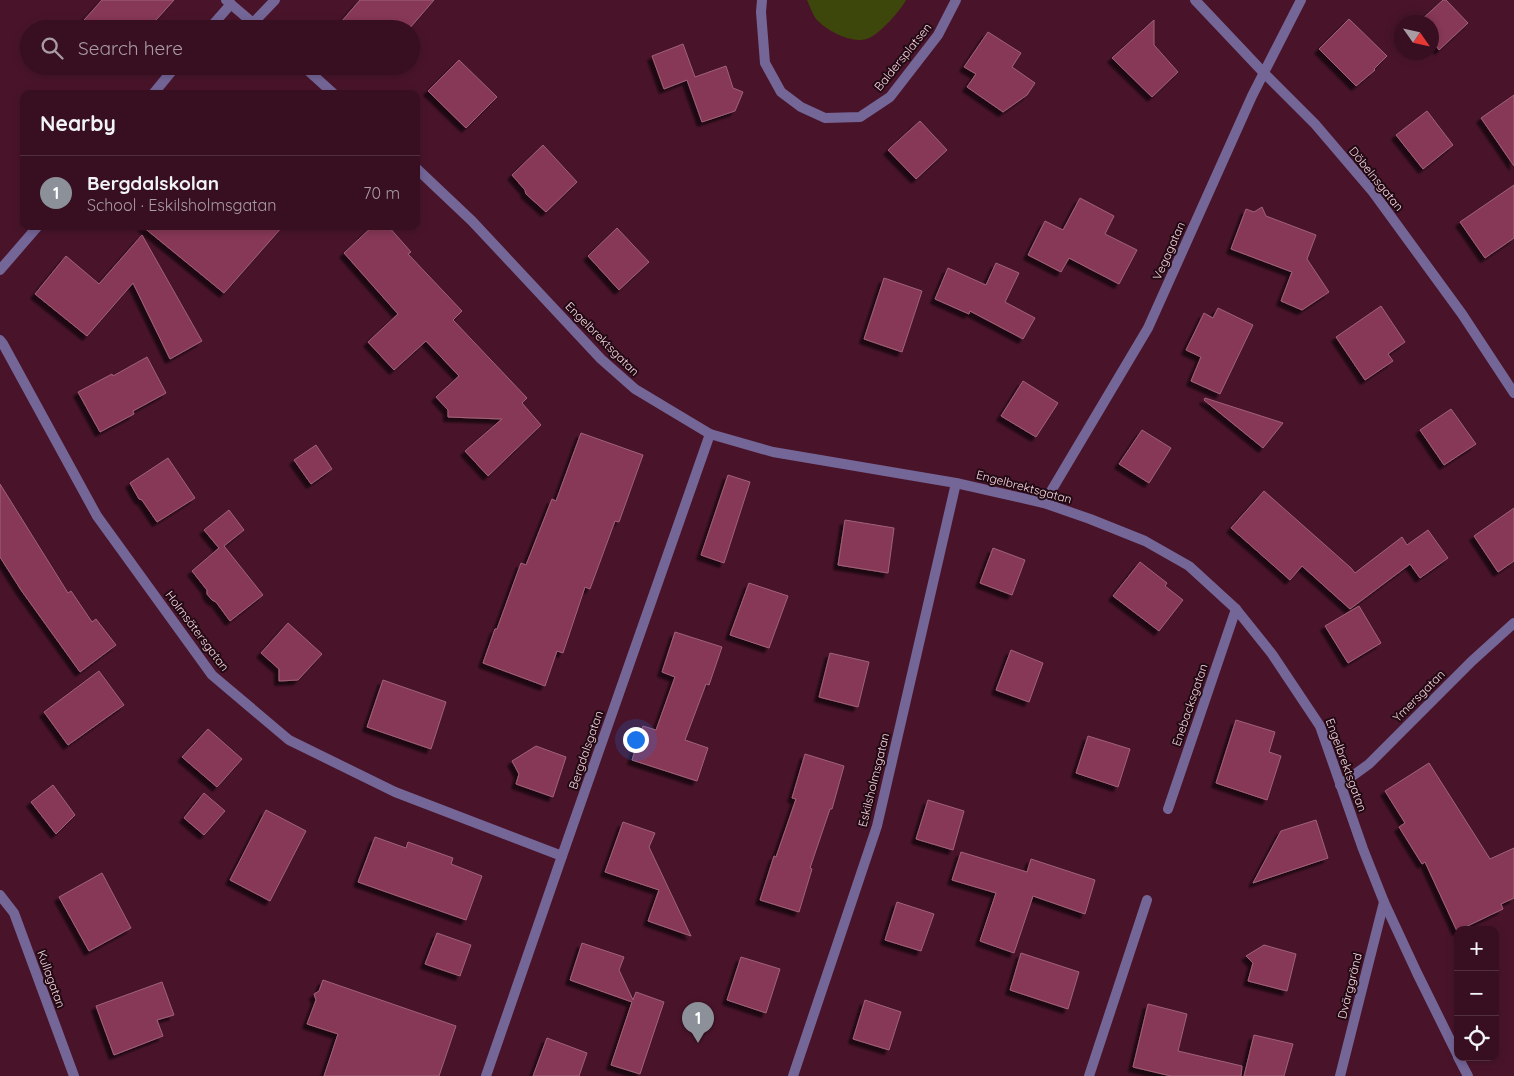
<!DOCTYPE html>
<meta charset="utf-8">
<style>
:root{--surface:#370f20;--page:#421d2d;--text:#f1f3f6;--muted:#aa9ca5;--line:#512f3e;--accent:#8c9099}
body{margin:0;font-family:Quicksand,sans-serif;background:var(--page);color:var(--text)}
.controls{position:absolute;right:15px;bottom:15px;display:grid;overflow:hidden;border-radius:10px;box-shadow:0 2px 8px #0003}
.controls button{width:45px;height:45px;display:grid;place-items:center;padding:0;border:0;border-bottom:1px solid var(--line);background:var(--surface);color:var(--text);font:25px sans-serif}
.compass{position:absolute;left:1394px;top:15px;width:45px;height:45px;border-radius:50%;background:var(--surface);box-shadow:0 2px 8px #0003;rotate:124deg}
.you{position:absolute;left:635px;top:739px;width:18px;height:18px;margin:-12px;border:4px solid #fff;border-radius:50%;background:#1a73e8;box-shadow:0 0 0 8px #1a73e833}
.badge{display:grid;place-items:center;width:32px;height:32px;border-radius:50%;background:var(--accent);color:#fff;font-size:16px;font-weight:700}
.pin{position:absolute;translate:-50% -41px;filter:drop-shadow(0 1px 2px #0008)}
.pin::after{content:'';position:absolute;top:26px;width:18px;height:15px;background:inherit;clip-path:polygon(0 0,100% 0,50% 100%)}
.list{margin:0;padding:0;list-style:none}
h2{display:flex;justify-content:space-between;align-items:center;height:65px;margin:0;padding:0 20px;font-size:21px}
h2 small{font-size:16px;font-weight:400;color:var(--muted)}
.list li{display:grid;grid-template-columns:32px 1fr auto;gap:15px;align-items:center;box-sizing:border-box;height:75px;padding:0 20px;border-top:1px solid var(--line)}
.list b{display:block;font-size:19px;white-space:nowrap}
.list p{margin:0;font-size:16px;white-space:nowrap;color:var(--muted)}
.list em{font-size:16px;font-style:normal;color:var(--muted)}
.icon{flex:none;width:28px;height:28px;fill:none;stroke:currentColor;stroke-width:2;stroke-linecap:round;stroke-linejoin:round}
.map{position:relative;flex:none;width:1514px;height:1076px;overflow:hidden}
.search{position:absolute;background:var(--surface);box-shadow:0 2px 8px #0003;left:20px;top:20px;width:400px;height:55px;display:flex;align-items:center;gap:12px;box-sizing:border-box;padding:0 18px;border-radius:28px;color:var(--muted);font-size:19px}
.panel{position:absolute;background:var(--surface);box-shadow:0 2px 8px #0003;left:20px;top:90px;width:400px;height:140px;border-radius:10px}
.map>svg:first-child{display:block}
.green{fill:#3e470b}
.building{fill:#873857;stroke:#a06277;filter:url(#shadow)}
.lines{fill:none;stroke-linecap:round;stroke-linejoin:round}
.minor{stroke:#756698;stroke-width:10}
.tertiary{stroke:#756698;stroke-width:10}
.labels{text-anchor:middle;stroke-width:4;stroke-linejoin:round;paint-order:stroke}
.street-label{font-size:12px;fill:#fad7e1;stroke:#210a13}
</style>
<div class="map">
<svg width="1514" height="1076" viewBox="0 0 1514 1076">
<defs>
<filter id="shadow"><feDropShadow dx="-4.5" dy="4.5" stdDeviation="1" flood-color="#0009"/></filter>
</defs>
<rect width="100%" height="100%" fill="#49142a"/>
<path class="green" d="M807 0H906C900 11 882 31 871 37 856 46 829 32 818 21 813 16 810 6 807 0Z"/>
<g class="building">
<path d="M102 0H174L148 29H76Z"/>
<path d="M360 0H434L409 29H335Z"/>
<path d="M1443 0H1446L1468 23 1439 50 1432 41V22H1419Z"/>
<path d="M1349 19 1387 56 1374 69 1375 70 1356 86 1319 49Z"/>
<path d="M1154 20V45L1178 72 1152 97 1112 58Z"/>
<path d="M988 32 1021 53 1012 67 1035 83 1027 95 1003 112 967 87 976 74 964 67Z"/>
<path d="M683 44 695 77 726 66 733 88 743 92 735 111 702 122 687 80 664 89 652 56Z"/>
<path d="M459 60 497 97 466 128 428 91Z"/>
<path d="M1514 95V166L1481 118Z"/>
<path d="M1427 111 1453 145 1423 169 1396 135Z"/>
<path d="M920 121 947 150 916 179 888 150Z"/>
<path d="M543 145 577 182 546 212 526 194 525 190 512 175Z"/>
<path d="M1514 185V238L1485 258 1460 222Z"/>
<path d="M1080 198 1114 216 1105 234 1137 250 1119 284 1069 258 1061 272 1028 255 1045 221 1063 230Z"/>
<path d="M1262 207 1266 216 1316 235 1307 259 1329 292 1302 310 1281 301 1292 272 1231 249 1246 209 1254 212Z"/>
<path d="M142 226H283L224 293Z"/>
<path d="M373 226H388L411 252 408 254 462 311 453 320 527 398 522 403 541 425 488 476 465 451 502 419 448 417V410L436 397 459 376 426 341 394 370 368 342 398 314 344 253Z"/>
<path d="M617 228 649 262 619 290 588 256Z"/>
<path d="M142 235 202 341 170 359 133 283 87 336 35 294 66 256 99 284Z"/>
<path d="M996 263 1019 273 1005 302 1035 318 1023 339 970 311 969 314 935 299 948 268 986 285Z"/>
<path d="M884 278 922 291 902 352 864 339Z"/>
<path d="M1381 306 1405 342 1388 354 1393 361 1365 380 1336 337Z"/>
<path d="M1218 308 1253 325 1220 394 1191 381 1201 357 1186 350 1204 313 1213 318Z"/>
<path d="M147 357 166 393 133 411 134 414 100 432 78 392 112 374 113 376Z"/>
<path d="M1023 381 1058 403 1036 437 1001 416Z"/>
<path d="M1205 398 1283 423 1263 448 1204 400Z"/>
<path d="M1451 409 1476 444 1444 465 1420 430Z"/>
<path d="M1142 430 1171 448 1149 483 1119 464Z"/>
<path d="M581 433 643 455 619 522 615 521 590 589 585 587 563 653 557 651 545 686 483 663 495 629H497L521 563 526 565 552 499 556 501Z"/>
<path d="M316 445 332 469 311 484 294 460Z"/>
<path d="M168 458 195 498 157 522 142 500 139 499 130 483Z"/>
<path d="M728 475 750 482 724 563 701 555Z"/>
<path d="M0 484 68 593 71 591 92 622 96 619 116 645 80 672 21 590 0 557Z"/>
<path d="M1264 491 1351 568 1355 573 1402 537 1407 545 1428 530 1448 558 1420 578 1410 564 1350 609 1302 566 1290 580 1231 528Z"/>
<path d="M1514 508V561L1498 572 1474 536Z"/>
<path d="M229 510 244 530 224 546 263 595 230 621 216 602 212 600 207 594V590L192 571 219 548 204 530Z"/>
<path d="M845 520 894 528 888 573 838 565Z"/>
<path d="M993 548 1025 560 1012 595 980 583Z"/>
<path d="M1140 562 1167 583 1165 586 1183 600 1159 631 1113 596Z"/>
<path d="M749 583 788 596 769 648 730 635Z"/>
<path d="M1359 606 1381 643 1348 663 1325 626Z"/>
<path d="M288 623 322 654 298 680 279 681V669L261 653Z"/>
<path d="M675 632 722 647 709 685 706 684 685 740 708 748 697 781 632 760 643 726 656 730 675 677 662 672Z"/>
<path d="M1011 650 1043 663 1029 702 996 690Z"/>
<path d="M830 653 869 662 858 707 819 697Z"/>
<path d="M99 671 124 705 68 745 44 712Z"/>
<path d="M383 680 446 702 431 749 367 727Z"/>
<path d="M1236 720 1275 732 1269 752 1281 756 1267 800 1216 783Z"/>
<path d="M208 729 242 759 217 787 182 757Z"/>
<path d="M1088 736 1130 749 1118 787 1076 773Z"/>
<path d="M536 746 566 757 553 797 516 784 519 774 512 761Z"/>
<path d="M805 754 844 766 832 809H830L810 868 812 869 799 912 760 900 774 856 776 857 796 799 792 798Z"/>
<path d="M1429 763 1490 859 1514 848V898L1501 904 1503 909 1457 931 1425 862 1422 864 1399 827 1405 823 1385 791Z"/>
<path d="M53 785 75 815 56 834 31 802Z"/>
<path d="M204 793 225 811 204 835 184 818Z"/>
<path d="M928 800 964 811 953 850 916 839Z"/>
<path d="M266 810 306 831 270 901 230 880Z"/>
<path d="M1316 820 1328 858 1253 883 1281 831Z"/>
<path d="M623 822 655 833 649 847 691 936 648 921 659 890 605 872Z"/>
<path d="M375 837 406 848 408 842 453 858 451 864 482 876 466 920 358 882Z"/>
<path d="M961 852 1027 872 1031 859 1095 880 1085 914 1033 896 1014 953 980 941 996 893 952 880Z"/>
<path d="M102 873 131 928 89 951 59 897Z"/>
<path d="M897 902 934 914 921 951 885 940Z"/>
<path d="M437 933 471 945 460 976 425 964Z"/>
<path d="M582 943 624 957 619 970 633 1000 636 992 664 1002 640 1074 611 1065 632 1002 570 980Z"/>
<path d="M1264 945 1296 954 1287 991 1248 981 1253 963 1246 956Z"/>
<path d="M1021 953 1079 972 1068 1009 1010 990Z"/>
<path d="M741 957 780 969 766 1013 727 1000Z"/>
<path d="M323 980 456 1026 439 1076H324L338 1034 307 1024 316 1000 314 994 319 991Z"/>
<path d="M162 982 174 1015 157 1020 163 1036 114 1055 96 1006Z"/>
<path d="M865 1000 901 1012 889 1050 853 1039Z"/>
<path d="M1148 1004 1187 1014 1178 1051 1242 1066 1241 1076H1171L1133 1067Z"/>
<path d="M1254 1035 1293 1044 1284 1076H1244Z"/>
<path d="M547 1038 587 1053 579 1076H533Z"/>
</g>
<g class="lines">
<g class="minor">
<path d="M226 0 260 29"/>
<path d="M762 0 761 12 765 63 781 92 801 107 825 118 860 117 890 97 938 35 956 0"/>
<path d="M253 23 275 0"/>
<path d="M209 29 231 4"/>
<path d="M303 66 334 94"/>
<path d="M153 94 176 66"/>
<path d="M416 168 472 221 601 359 635 389 710 434 773 452 956 483 1044 503 1090 519 1145 541 1189 566 1236 609 1272 654 1320 726 1363 849 1384 902 1417 973 1458 1056"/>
<path d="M0 270 38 226"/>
<path d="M0 340 3 344 97 516 212 675 289 740 395 792 562 856"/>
<path d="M1044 503 1148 328 1252 96 1301 0"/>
<path d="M1340 785 1369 764 1472 661 1514 623"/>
<path d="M1168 809 1236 609"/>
<path d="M0 895 14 913 74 1076"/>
<path d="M1458 1057 1468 1076"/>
<path d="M486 1076 562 856 710 434"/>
<path d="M793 1076 877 826 956 483"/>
<path d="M1089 1076 1147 900"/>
<path d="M1340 1076 1384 902"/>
</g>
<path class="tertiary" d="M1195 0 1263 72 1315 124 1373 192 1462 314 1514 393"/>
</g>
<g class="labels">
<g class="street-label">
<text transform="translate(903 57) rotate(-51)" y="4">Baldersplatsen</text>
<text transform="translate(1376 179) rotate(51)" y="4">Döbelnsgatan</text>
<text transform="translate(1169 251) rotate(-66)" y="4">Vegagatan</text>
<text transform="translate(602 339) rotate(45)" y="4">Engelbrektsgatan</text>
<text transform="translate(1024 487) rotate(15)" y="4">Engelbrektsgatan</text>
<text transform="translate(197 631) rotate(53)" y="4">Holmsätersgatan</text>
<text transform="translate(1419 696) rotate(-45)" y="4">Ymersgatan</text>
<text transform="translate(1190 705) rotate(-71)" y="4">Enebacksgatan</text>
<text transform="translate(586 750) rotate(-71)" y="4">Bergdalsgatan</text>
<text transform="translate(1346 765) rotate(70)" y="4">Engelbrektsgatan</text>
<text transform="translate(874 780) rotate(-76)" y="4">Eskilsholmsgatan</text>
<text transform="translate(51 979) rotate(70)" y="4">Kullagatan</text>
<text transform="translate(1350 986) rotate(-76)" y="4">Dvärggränd</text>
</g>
</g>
</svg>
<div class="controls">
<button>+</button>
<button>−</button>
<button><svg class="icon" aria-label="locate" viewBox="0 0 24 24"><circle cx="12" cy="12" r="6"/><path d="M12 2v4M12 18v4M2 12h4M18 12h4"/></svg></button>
</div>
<svg class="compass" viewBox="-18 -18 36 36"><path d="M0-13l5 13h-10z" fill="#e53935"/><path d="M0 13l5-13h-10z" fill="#aa9ca5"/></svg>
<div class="you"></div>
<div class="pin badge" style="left:698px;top:1043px">1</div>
<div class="search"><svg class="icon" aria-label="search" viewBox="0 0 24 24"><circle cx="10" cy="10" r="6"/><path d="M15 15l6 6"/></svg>Search here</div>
<section class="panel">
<h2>Nearby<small></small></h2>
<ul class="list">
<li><span class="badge">1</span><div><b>Bergdalskolan</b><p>School · Eskilsholmsgatan</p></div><em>70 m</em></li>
</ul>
</section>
</div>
